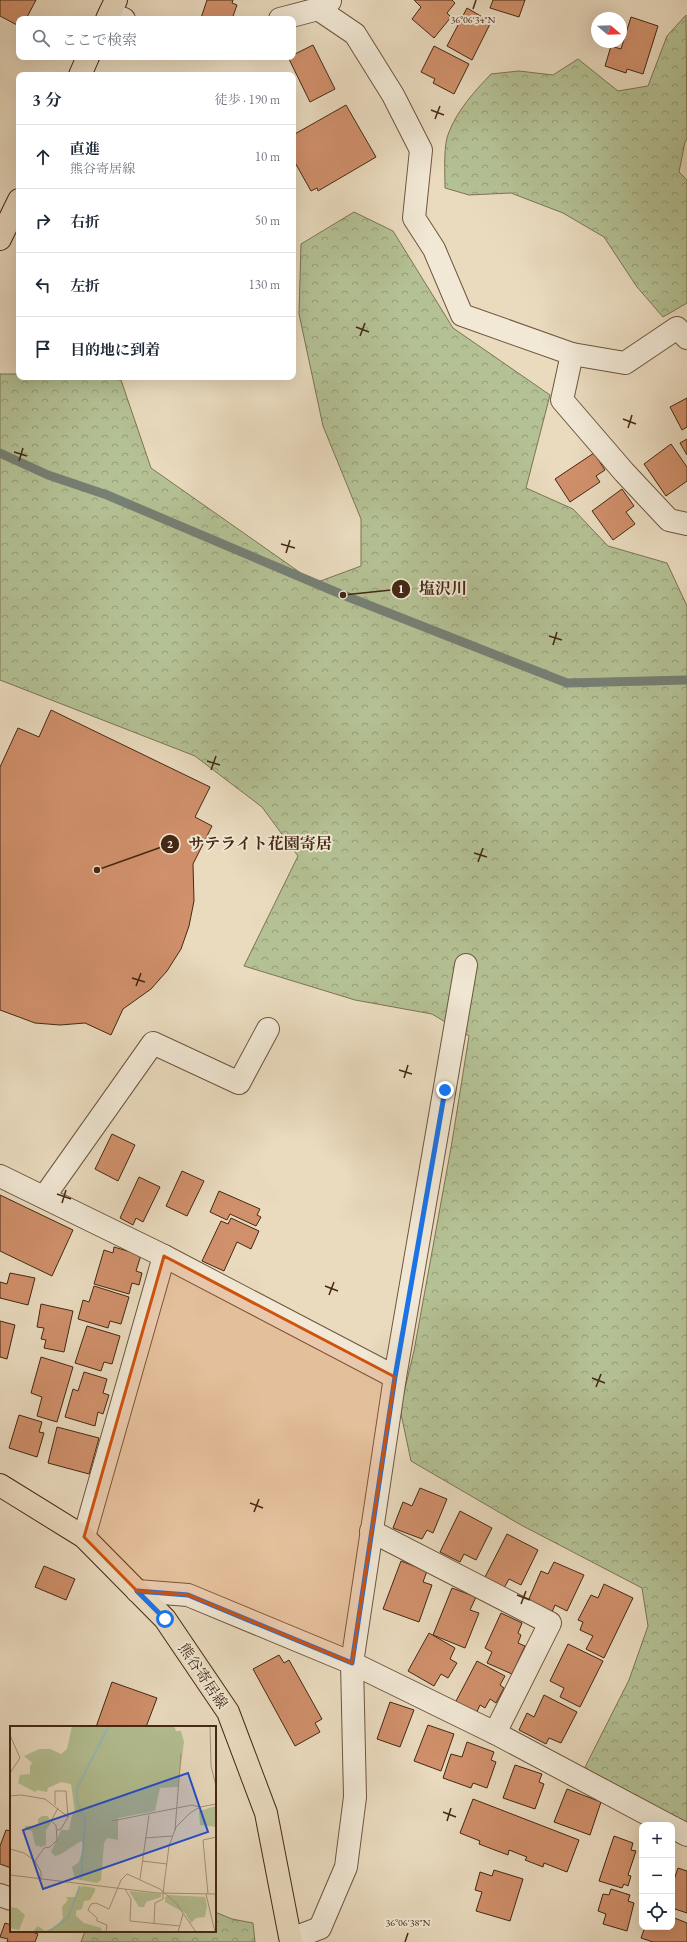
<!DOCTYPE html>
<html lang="ja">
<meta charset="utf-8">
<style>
:root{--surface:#fff;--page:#f2f2f3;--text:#1f2937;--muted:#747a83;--line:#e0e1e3}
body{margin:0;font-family:"EB Garamond","Noto Serif JP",serif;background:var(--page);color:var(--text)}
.controls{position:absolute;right:12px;bottom:12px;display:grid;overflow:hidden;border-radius:8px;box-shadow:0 4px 16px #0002}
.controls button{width:36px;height:36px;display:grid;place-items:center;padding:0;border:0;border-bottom:1px solid var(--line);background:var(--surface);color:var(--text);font:20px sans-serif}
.compass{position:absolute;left:591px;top:12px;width:36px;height:36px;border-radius:50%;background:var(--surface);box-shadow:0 4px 16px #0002;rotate:109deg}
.stop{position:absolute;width:12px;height:12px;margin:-9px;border:3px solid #1a73e8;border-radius:50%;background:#fff}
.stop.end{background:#1a73e8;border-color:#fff;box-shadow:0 1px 4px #0008}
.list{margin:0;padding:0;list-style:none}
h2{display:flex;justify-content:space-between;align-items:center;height:52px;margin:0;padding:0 16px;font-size:17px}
h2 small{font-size:13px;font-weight:400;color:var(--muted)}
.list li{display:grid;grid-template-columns:26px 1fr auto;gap:12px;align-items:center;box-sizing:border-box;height:64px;padding:0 16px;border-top:1px solid var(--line)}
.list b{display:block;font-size:15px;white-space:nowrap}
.list p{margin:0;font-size:13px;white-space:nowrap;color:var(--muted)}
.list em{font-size:13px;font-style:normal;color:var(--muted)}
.icon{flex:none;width:22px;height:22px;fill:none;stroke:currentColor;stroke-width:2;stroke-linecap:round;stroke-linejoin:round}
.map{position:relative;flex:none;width:687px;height:1942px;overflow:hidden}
.search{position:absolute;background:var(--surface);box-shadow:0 4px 16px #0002;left:16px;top:16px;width:280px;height:44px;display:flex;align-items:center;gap:10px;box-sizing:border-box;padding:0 14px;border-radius:8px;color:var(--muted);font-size:15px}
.panel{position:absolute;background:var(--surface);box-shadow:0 4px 16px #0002;left:16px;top:72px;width:280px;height:308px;border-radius:8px}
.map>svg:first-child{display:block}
.forest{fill:url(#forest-crowns);stroke:#7c7454}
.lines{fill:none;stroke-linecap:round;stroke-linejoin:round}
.stream{stroke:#768075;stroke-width:9}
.building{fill:#d0906b;stroke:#442813}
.minor-casing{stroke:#6e553e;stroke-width:24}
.major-casing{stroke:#442813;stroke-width:24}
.highway-casing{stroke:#442813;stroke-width:24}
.minor{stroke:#f1e8d5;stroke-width:22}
.major{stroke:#eadbbf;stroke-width:22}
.highway{stroke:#eadbbf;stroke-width:22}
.route{stroke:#1a73e8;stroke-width:5}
.marked{fill:#cf520d;fill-opacity:0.2;stroke:#cf520d;stroke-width:3;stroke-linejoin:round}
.ticks{fill:none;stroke:#442813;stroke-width:1.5}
.labels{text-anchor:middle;stroke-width:4;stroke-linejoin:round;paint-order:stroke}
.street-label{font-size:15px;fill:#442813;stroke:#f1e8d5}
.inset-river{fill:none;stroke:#98bbb6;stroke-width:2}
.inset-road{fill:none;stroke:#a8937a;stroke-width:1}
.view{fill:#1d4ed8;fill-opacity:0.15;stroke:#1d4ed8;stroke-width:2}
.inset-edge{fill:none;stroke:#442813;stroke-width:2}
.ticks-label{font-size:10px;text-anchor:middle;fill:#442813;stroke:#f1e8d5;stroke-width:4;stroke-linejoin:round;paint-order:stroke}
.leader{fill:none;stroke:#442813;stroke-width:1.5}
.callout-dot{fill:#442813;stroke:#f1e8d5;stroke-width:1.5}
.mark-label{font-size:12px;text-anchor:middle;font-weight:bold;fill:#fff}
.callout-label{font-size:16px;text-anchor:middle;font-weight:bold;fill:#442813;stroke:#f1e8d5;stroke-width:4;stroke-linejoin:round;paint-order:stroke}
</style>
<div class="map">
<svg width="687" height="1942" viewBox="0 0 687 1942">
<defs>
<pattern id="forest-crowns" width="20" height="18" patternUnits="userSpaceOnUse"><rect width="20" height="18" fill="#b4c194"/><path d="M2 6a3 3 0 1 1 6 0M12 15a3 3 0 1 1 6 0" fill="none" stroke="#949d78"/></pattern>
</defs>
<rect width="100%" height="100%" fill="#eadbbf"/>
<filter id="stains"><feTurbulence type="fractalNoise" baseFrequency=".005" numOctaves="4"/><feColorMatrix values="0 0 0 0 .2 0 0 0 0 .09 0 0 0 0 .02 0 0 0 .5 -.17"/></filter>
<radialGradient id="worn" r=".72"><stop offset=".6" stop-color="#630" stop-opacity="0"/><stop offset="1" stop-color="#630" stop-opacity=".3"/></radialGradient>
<g class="forest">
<path d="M686 15 687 139 685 142 679 172 687 180V303L663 317 637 287 604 237 563 213 511 193 469 195 445 188C445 174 443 144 449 132 458 109 475 91 491 74L519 71 553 75 578 59 618 91 648 86 667 36Z"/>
<path d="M354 212 393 231 453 328 550 395 526 488 573 509 608 546 667 563 687 606V1829L579 1779 629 1680 648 1626 642 1588 521 1525 411 1461 400 1409 414 1351 452 1142 469 1036 432 1014 355 1000 244 966 298 856 262 807 195 756 0 680V374H19V377H87L121 380 151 468 315 583 361 566V519L323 426 299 314 301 244Z"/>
<path d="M215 1912 232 1919 253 1923 255 1942H81L85 1931H215Z"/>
</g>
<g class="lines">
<path class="stream" d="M0 453 48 475 107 495 343 595 567 683 687 680"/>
</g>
<g class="building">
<path d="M0 0H36L26 19H19V26L0 16Z"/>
<path d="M207 0H233L232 3 237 5 232 19 201 18Z"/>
<path d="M414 0H452L455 3 447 13 451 17 434 38 412 19 421 7Z"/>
<path d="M493 0H525L519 17 490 8Z"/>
<path d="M467 8 491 22 472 60 447 46Z"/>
<path d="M631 17 658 26 643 74 627 69 626 73 605 66 611 46 621 49Z"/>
<path d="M313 45 335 89 310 102 288 57H293V55Z"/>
<path d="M434 46 469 64 454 94 433 83 435 79 421 72Z"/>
<path d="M346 105 376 157 318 191 317 188 311 191 293 159V135Z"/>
<path d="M687 398V427L682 430 670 407Z"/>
<path d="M687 439V455L680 443Z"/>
<path d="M671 444 687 467V481L666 496 644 464Z"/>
<path d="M594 453 605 470 596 476 600 482 570 502 555 479Z"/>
<path d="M622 489 634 506 626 512 635 524 613 540 592 511Z"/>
<path d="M51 710 210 787 195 817 212 826 193 864 194 901 189 926 181 949 167 971 151 989 123 1009 111 1035 85 1023 60 1025 35 1023 0 1010V767L18 728 39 737Z"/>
<path d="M112 1134 135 1145 118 1181 95 1169Z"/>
<path d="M182 1171 204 1181 187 1216 166 1206Z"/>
<path d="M139 1177 160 1187 143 1222 136 1218 133 1225 120 1218Z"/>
<path d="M219 1191 260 1209 257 1215 261 1217 256 1226 230 1214 227 1220 210 1212Z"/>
<path d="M0 1195 73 1230 52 1276 0 1251Z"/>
<path d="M231 1218 259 1231 251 1249 237 1242 224 1271 202 1261 221 1221 228 1224Z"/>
<path d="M114 1247 141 1255 136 1271 142 1273 139 1285 132 1283 129 1294 94 1284 104 1250 113 1253Z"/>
<path d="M10 1273 35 1278 28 1305 0 1298V1282L7 1284Z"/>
<path d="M94 1286 129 1297 121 1324 110 1321 108 1328 78 1319 83 1300 89 1302Z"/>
<path d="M41 1304 73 1311 64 1352 44 1348 46 1340 41 1339 44 1328 37 1327Z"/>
<path d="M0 1321 15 1325 7 1359 0 1357Z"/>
<path d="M87 1326 120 1336 112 1364 104 1362 101 1371 75 1363Z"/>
<path d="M41 1357 73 1367 57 1422 37 1416 42 1397 31 1393Z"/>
<path d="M84 1372 107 1379 103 1393 109 1395 103 1414 98 1412 95 1426 65 1417 73 1389 78 1391Z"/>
<path d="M19 1415 42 1422 39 1432 44 1433 37 1457 9 1448Z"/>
<path d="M57 1427 99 1438 89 1474 48 1463Z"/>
<path d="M420 1488 447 1499 433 1533 427 1530 422 1539 393 1528 403 1502 412 1506Z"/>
<path d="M460 1511 492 1528 476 1560 464 1554 460 1562 440 1552Z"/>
<path d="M507 1534 538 1550 521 1585 509 1579 504 1588 484 1579Z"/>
<path d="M401 1561 427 1571 423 1582 432 1585 419 1622 383 1609Z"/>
<path d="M554 1562 584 1575 567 1611 555 1605 552 1612 528 1601 541 1571 548 1574Z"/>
<path d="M44 1566 75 1579 66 1600 35 1587Z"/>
<path d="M604 1584 633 1598 604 1658 586 1649 593 1636 580 1630 583 1622 578 1620 591 1595 598 1598Z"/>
<path d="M452 1588 476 1597 470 1610 479 1613 465 1648 433 1635Z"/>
<path d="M501 1613 522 1623 518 1633 521 1635 518 1643 525 1646 512 1674 487 1663 492 1652 485 1648Z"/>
<path d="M429 1633 455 1648 450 1659 457 1663 448 1678 441 1674 434 1686 408 1671Z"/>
<path d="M568 1644 603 1661 580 1707 560 1697 564 1688 550 1681Z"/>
<path d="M279 1655 284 1663 289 1660 322 1719 315 1723 320 1732 295 1746 253 1669Z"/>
<path d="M477 1661 505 1676 500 1685 504 1688 496 1703 490 1699 485 1708 480 1705 476 1714 455 1703Z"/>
<path d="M112 1682 157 1698 146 1727H96Z"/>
<path d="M544 1695 577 1712 561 1743 549 1738 546 1744 519 1730 527 1713 534 1717Z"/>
<path d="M390 1702 414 1710 400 1747 377 1739Z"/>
<path d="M428 1725 454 1734 441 1771 414 1761Z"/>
<path d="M467 1742 494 1752 491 1760 496 1762 487 1788 473 1783 471 1788 443 1778 451 1754 462 1757Z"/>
<path d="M515 1765 542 1774 539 1782 544 1784 535 1809 503 1798Z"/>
<path d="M567 1789 601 1802 590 1835 554 1822Z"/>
<path d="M473 1799 579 1840 567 1872 544 1863 543 1867 525 1860 527 1857 509 1850 508 1855 479 1844 480 1841 460 1833Z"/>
<path d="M6 1830 11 1831V1868L0 1864V1846Z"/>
<path d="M614 1836 633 1843 631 1850 636 1851 628 1875 631 1876 628 1886 624 1884 622 1888 599 1881Z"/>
<path d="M678 1868 687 1871V1913L672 1908V1886Z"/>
<path d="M494 1870 523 1879 510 1921 476 1911 482 1892 475 1890 480 1872 492 1876Z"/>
<path d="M611 1889 630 1895 628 1901 634 1903 627 1931 603 1924 606 1914 598 1911 603 1894 609 1895Z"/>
<path d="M672 1917 687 1923V1942H653L641 1938 645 1927H672Z"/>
<path d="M5 1923 11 1925V1931H29L38 1934 35 1942H7L8 1939 0 1937Z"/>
</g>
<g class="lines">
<g class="minor-casing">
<g id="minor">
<path d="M318 9 355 34 393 95 421 150 414 218 434 249 462 315 572 354 625 363 677 328 687 338"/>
<path d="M110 13 124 19"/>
<path d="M280 19 318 9 330 1"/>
<path d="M572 354 562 400 624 472 669 520 687 524"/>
<path d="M0 1176 164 1256 395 1377"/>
<path d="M44 1197 153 1043 239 1083 268 1029"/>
<path d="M371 1531 550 1623 495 1733"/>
<path d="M84 1537 164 1256"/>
<path d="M137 1591 188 1595 352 1663 495 1733 668 1825"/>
<path d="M672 1827 687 1835"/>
<path d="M0 1895 11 1899"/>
<path d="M291 1939 320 1928 346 1867 355 1797 352 1663 395 1377 466 965"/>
</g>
</g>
<g class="major-casing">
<path id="major" d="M0 1485 84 1537 165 1619 228 1712 266 1813 291 1942"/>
</g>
<g class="highway-casing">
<g id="highway">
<path d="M107 19 116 0"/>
<path d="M80 75 88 57"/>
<path d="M0 239 19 200"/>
</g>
</g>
<use href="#minor" class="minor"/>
<use href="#major" class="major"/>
<use href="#highway" class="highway"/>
</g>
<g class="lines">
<path class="route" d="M165 1619 137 1591 188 1595 352 1663 395 1377 445 1090"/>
</g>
<path class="marked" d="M164 1256 395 1377 352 1663 188 1595 137 1591 84 1537Z"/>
<path class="ticks" d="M473 9 476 0M431 110 444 115M435 119 440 106M356 327 369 332M360 336 365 323M623 419 636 424M628 428 632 415M14 452 27 456M19 461 23 448M281 544 295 548M286 553 290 540M549 636 562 640M553 645 557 632M207 761 220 765M211 770 216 756M474 853 487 857M478 862 483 848M132 978 145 982M136 986 141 973M399 1070 412 1074M404 1078 408 1065M57 1194 71 1199M62 1203 66 1190M325 1286 338 1291M329 1295 334 1282M592 1378 605 1383M596 1387 601 1374M250 1503 263 1508M254 1512 259 1499M517 1595 530 1600M521 1604 526 1591M443 1812 456 1817M447 1821 451 1808M405 1942 408 1933"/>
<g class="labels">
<g class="street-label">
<text transform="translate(203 1676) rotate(56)" y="5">熊谷寄居線</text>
</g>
</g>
<g transform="translate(10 1726)">
<rect width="206" height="206" fill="#eadbbf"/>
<path d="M62 0H164L166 5H171L174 16 168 61 150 62 145 85 108 92V114L97 112 94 117 91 154 87 157 65 153 62 141 69 136 74 119 71 115 51 128 45 130 41 126 51 104H59L62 89 65 86 61 58 51 56 38 62 37 66 27 64 25 66 8 57 10 49 20 48V40L22 37 14 30 29 23H40L51 28 57 23ZM206 80V101L190 99 189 85ZM32 90H38L41 97 36 104V119L31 121 25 119 22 105 15 103V100H28V93ZM73 160 85 162V165L80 174 74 175 72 183 66 185V190L74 197 91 202 92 206H22L28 200 35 205 46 201 53 192 52 181 58 174 56 171H66L68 163ZM119 165 151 168V171L136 176 134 181H129ZM158 169 195 171 197 180 195 191 186 192 181 197 175 187 155 176V171ZM0 181 7 182 15 189 9 204 0 202Z" fill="#b4c194"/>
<path class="inset-river" d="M71 154 75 94 67 74V62L99 0M38 206 58 192 70 160"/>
<path class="inset-road" d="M200 0 201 40 206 60M0 9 10 32 0 47M0 70 11 69 35 73 58 91M45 79V65H56L58 91 51 103 47 104M102 95 182 79 190 81M165 104 171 27M135 112 162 110M0 123 14 127 25 135 31 146V153M25 135 34 122 40 121 47 114 46 99 41 95 48 82M132 135 157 138M0 149 147 167 206 168M130 153 139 89M115 163 121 173 120 195 170 200M153 167 159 120 166 101 180 87 190 81 206 78M196 168 205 206M198 168 193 114 206 111M144 198 145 177 153 173V167M96 206 97 199 87 195V192L78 184 81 178 86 177 99 183 111 154 117 148 150 163 166 177 186 206M168 206 173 188"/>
<path class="view" d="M178 47 198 106 33 163 13 104Z"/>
<rect width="206" height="206" class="inset-edge"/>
</g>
<g class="ticks-label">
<text x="473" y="23">36°06'34"N</text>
<text x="408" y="1926">36°06'38"N</text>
</g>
<path class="leader" d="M343 595L401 589M97 870L170 844"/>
<g class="callout-dot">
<circle cx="343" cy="595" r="4"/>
<circle cx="97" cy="870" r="4"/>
<circle cx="401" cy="589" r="10"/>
<circle cx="170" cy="844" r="10"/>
</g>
<g class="mark-label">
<text x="401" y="593">1</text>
<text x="170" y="848">2</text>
</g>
<g class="callout-label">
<text x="443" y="594">塩沢川</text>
<text x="260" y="849">サテライト花園寄居</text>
</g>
<rect width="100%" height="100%" filter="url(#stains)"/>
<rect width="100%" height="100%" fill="url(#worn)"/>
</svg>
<div class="controls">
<button>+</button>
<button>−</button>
<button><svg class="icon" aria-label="locate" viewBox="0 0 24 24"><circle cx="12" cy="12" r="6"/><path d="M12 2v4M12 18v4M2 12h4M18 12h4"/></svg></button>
</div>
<svg class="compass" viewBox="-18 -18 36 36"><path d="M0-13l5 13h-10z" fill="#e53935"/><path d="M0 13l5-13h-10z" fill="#747a83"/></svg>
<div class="stop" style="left:165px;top:1619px"></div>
<div class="stop end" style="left:445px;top:1090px"></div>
<div class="search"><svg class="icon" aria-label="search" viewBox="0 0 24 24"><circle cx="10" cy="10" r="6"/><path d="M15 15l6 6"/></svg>ここで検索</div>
<section class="panel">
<h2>3 分<small>徒歩 · 190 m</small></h2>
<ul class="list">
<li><svg class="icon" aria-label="ahead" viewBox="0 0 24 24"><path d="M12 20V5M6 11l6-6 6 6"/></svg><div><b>直進</b><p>熊谷寄居線</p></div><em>10 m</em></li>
<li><svg class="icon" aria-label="right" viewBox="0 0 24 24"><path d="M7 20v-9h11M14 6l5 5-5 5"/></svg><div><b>右折</b></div><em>50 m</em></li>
<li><svg class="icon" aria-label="left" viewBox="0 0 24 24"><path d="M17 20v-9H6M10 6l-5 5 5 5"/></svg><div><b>左折</b></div><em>130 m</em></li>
<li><svg class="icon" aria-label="arrive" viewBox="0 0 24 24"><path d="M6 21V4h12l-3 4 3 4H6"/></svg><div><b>目的地に到着</b></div></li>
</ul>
</section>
</div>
